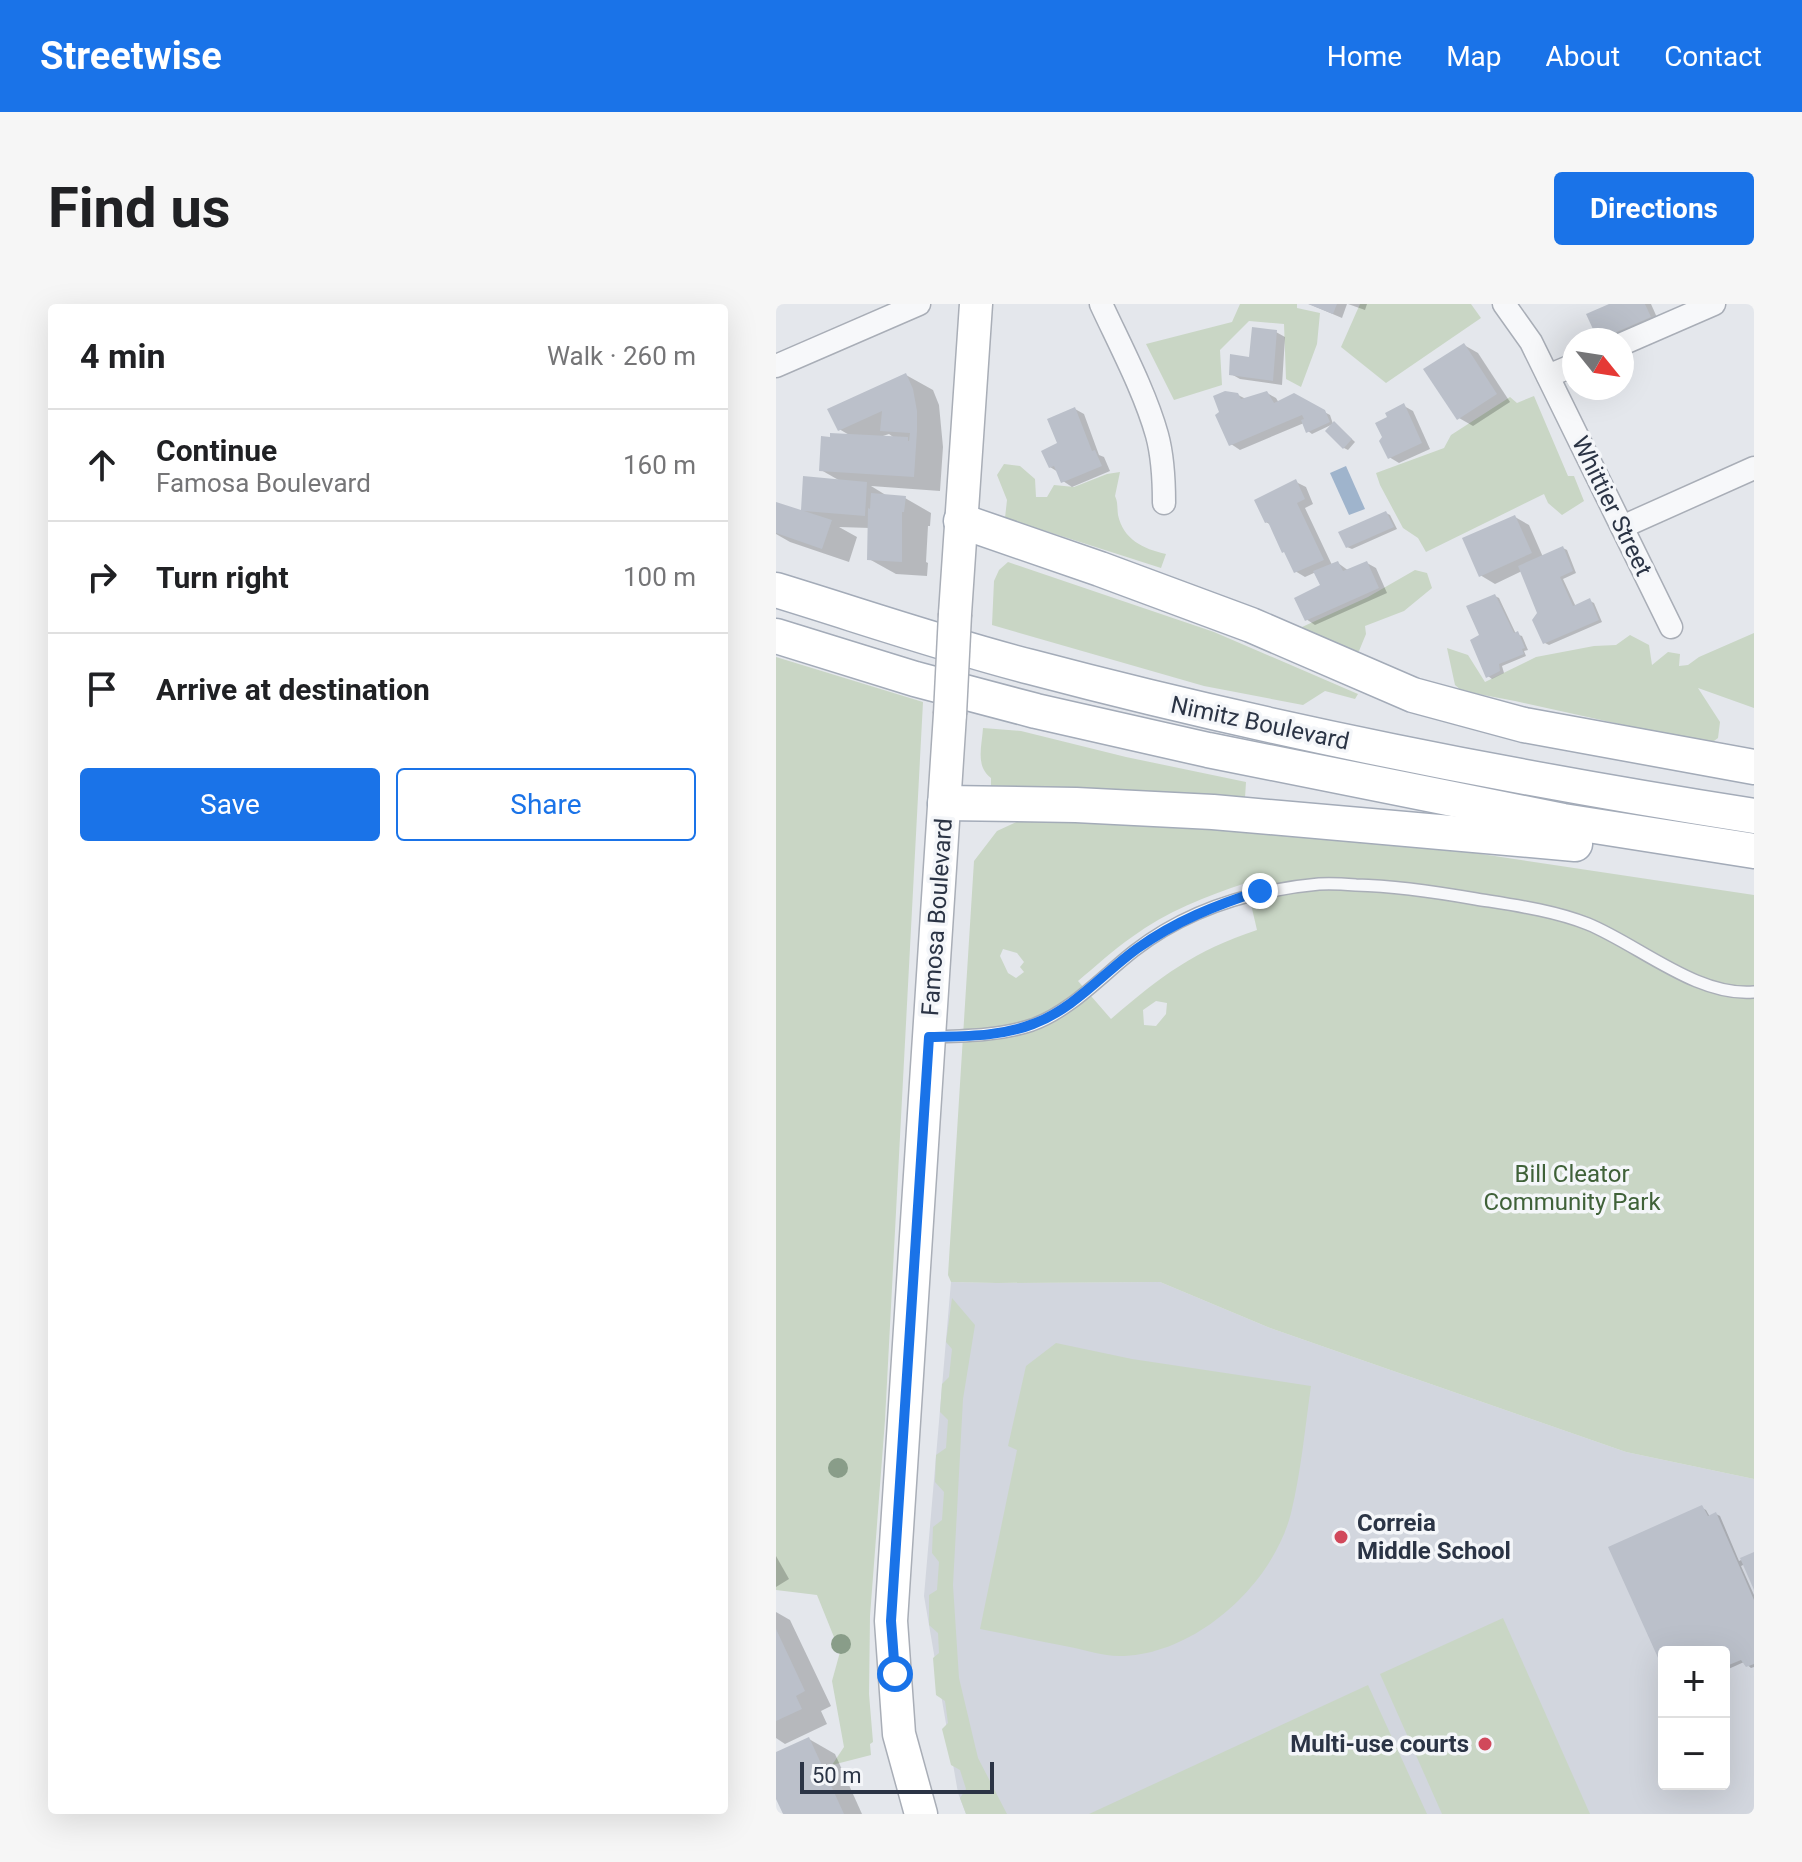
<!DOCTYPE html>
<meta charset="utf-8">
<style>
:root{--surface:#fff;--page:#f6f6f6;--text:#202124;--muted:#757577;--line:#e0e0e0;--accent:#1a73e8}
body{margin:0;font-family:Roboto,sans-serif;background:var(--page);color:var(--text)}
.controls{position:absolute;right:24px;bottom:24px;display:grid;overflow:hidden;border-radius:8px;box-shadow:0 8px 32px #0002}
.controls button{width:72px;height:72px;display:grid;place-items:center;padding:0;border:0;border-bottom:2px solid var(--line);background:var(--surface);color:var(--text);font:40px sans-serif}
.compass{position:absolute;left:786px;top:24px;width:72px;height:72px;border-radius:50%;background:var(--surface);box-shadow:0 8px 32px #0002;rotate:120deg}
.scale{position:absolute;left:24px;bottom:20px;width:194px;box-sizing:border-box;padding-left:8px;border:4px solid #2b3445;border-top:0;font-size:22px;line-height:28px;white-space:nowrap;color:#2b3445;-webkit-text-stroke:6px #f4f6f9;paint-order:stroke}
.stop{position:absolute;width:24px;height:24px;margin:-18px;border:6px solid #1a73e8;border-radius:50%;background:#fff}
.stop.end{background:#1a73e8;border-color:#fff;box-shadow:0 2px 8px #0008}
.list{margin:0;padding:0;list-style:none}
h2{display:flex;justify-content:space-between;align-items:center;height:104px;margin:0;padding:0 32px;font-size:34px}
h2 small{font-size:26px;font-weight:400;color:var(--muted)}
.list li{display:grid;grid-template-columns:52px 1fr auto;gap:24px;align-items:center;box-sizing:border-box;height:112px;padding:0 32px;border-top:2px solid var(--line)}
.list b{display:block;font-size:30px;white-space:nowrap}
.list p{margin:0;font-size:26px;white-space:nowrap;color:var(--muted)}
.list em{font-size:26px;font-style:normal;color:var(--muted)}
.actions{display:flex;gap:16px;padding:24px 32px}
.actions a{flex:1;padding:18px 0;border:2px solid var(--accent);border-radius:8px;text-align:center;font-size:28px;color:var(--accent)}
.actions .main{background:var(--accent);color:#fff}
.icon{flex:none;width:44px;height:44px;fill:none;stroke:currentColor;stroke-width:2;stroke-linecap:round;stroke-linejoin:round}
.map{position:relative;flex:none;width:978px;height:1510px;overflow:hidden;border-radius:8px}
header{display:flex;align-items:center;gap:48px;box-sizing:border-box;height:112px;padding:0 40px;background:var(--accent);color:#fff}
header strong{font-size:38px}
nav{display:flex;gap:44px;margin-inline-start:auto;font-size:28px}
.intro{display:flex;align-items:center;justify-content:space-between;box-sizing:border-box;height:192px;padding:0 48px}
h1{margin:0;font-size:56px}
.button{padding:20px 36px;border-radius:8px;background:var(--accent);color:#fff;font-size:28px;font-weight:700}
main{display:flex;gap:48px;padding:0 48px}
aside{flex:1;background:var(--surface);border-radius:8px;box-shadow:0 8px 32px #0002}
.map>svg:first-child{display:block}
.built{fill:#d2d6de;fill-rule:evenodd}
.green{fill:#c9d6c5;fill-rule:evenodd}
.water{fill:#9fb4cc}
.shadow{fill:#0003;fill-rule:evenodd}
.building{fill:#bbc0ca}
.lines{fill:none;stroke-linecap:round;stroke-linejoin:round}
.lane-casing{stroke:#a9aeb7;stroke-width:14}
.street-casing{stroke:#a9aeb7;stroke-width:25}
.secondary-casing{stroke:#a9aeb7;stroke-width:35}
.primary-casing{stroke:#a3abb8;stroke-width:37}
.lane{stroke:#f7f8fa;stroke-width:11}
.street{stroke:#f7f8fa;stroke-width:22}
.secondary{stroke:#fff;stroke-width:32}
.primary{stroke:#fff;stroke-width:34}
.secondary-bridge-casing{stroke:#a9aeb7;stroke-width:35;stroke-linecap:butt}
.secondary-bridge{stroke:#fff;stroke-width:32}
.tree{fill:#899d89}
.route{stroke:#1a73e8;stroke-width:10}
.poi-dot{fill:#d1495b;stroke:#f4f6f9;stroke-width:3}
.labels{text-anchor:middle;stroke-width:7;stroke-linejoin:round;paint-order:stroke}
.street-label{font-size:24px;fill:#2b3445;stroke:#f4f6f9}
.park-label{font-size:24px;fill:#3f6138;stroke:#f4f6f9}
.poi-label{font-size:24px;font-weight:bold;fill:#2b3445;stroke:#f4f6f9;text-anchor:start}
</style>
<header>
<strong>Streetwise</strong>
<nav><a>Home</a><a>Map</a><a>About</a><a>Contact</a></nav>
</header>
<div class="intro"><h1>Find us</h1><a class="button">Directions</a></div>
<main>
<aside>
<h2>4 min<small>Walk · 260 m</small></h2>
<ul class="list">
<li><svg class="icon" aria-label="ahead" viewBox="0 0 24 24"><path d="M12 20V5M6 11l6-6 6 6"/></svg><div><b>Continue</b><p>Famosa Boulevard</p></div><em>160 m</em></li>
<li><svg class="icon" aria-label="right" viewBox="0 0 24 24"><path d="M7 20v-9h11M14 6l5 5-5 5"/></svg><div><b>Turn right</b></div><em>100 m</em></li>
<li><svg class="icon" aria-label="arrive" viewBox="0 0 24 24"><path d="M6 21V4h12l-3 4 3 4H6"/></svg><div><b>Arrive at destination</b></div></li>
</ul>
<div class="actions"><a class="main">Save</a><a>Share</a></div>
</aside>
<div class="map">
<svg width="978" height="1510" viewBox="0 0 978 1510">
<rect width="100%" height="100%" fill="#e4e7ec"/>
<path class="built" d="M175 978 222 979 384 978 494 1024 850 1148 978 1175V1510H190L182 1489 148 1292ZM888 1348H948V1480H888Z"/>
<g class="green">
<path d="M464 0H521V4L544 9 541 40 525 83 510 75 508 20 473 17 444 46 446 81 398 96 370 40 456 18Z"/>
<path d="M584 0H695L705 14 610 79 565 43Z"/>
<path d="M758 92 792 172H798L808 197 786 211 772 199 768 190 650 248 642 234 627 224 604 181 600 169 668 144 675 131 734 93 741 99Z"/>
<path d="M228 160 244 162 259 175 260 193H271L278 181 298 183 331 170 344 168 339 192C342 198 341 203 342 211 347 235 367 245 390 250L385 264 229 214 231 196 221 171Z"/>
<path d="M232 258 438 328 582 390 579 395 549 387 527 401 428 382 216 321 218 277 223 266Z"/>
<path d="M639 266 651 269 656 284 628 307 589 322 590 330 583 347H577L527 327 526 323 592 293Z"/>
<path d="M978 329V404L922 384 944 418 942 434 934 440 739 397 686 387 679 381 671 344 692 351 709 378 760 353 818 342 840 341 854 331 873 341 876 361 892 348 904 350 903 362 912 361 923 353Z"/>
<path d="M0 353 147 398 109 1116 94 1312 93 1390 97 1438 94 1440 95 1451 56 1461 68 1443 56 1377 64 1348 41 1291 0 1286Z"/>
<path d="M207 424 245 427 350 453 470 478 469 494 215 483V474C199 462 206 442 207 424Z"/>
<path d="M258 510 612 536 978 591V1175L850 1148 494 1024 384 978 221 979 175 978 172 971 198 557 221 527ZM470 579 481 626C418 647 385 672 335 715L302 677C320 662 337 646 356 633 390 608 430 592 470 579ZM227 645 241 649 248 658 244 663 248 668 240 674 232 669 224 652ZM380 697 391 699 390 710 380 722 368 721 367 706Z"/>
<path d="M176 994 199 1021 187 1095 177 1281 183 1374 202 1454 231 1510H190L184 1494 190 1485 184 1466 175 1461 166 1425 172 1419 169 1397 160 1391 157 1354 163 1349 162 1329 153 1321V1291L161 1286 163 1258 156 1249 157 1223 166 1216 168 1188 159 1178 160 1151 170 1144 172 1116 164 1108 166 1080 173 1073 176 1045 170 1038Z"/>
<path d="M280 1039 356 1055 535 1082C529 1124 525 1168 515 1209 497 1281 418 1352 343 1352 327 1352 310 1346 294 1343 264 1337 234 1331 204 1325L241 1146 232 1142 250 1062Z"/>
<path d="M727 1314 814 1510H666L604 1370Z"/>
<path d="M592 1381 651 1510H313Z"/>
</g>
<path class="water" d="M570 162 589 205 573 211 554 169Z"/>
<g class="shadow">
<path d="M533 0H571L566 14Z"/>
<path d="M572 0H591L589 6Z"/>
<path d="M838 0H875L883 18 842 36H826L824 35Z"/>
<path d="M500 28 509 33 506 81 464 75 455 70 475 55Z"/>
<path d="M688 41 702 49 734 98 697 122 683 114Z"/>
<path d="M130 71 157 86 163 101 167 143 164 187 95 182 113 193 129 194 155 209 154 222H152L150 258 152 259 151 272 120 270 93 255 94 224 63 223 81 233 73 258 14 238 0 230V201L27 209 29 174 66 178 45 166 75 132 63 125ZM113 130 120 135 104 133Z"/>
<path d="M491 89 500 94 503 99 518 92 554 111 557 120 536 130 532 127 528 119 464 146 455 140 462 91 470 95Z"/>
<path d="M628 102 637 107 654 145 623 159 613 153 608 133Z"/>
<path d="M299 105 308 110 323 151 328 153 334 167 296 183 287 177 282 168 274 163Z"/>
<path d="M562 122 579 138 572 146 568 144Z"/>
<path d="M520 178 530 183 537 200 529 204 556 261 562 259 573 267 591 259 600 264 611 289 539 321 530 315 547 282 540 268 529 273 519 267 495 221 490 218Z"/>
<path d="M610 209 614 211 621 225 576 245 571 243Z"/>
<path d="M739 213 753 221 767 253 787 244 791 246 800 269 787 275 800 303 814 297 818 299 826 318 773 341 769 339 764 309 746 267 719 280 704 271Z"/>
<path d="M719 292 723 294 740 330 746 332 752 346 748 347 750 352 726 362 728 369 716 375 712 372 706 332Z"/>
<path d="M926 1204 930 1206 934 1213 940 1210 944 1212 963 1257 978 1250V1281L969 1260 965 1262 978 1291V1363L975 1364 968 1358 948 1367V1348H888V1362L835 1244Z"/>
<path d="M0 1252 13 1275 0 1283Z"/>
<path d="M0 1308 14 1316 55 1402 45 1407 51 1420 9 1440 0 1434Z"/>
<path d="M33 1435 59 1450 86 1510H9L0 1490V1450Z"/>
</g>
<g class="building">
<path d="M532 0H561L557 10Z"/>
<path d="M833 0H869L875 13 822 36 810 10Z"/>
<path d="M476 23 501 26 497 77 453 71 454 50 473 53Z"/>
<path d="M688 39 721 90 681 116 647 65Z"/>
<path d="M130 69 137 85 141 107V127L138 173 43 167 45 132 54 133V129L132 133V137H133L134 129 104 127 106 107 62 127 51 105Z"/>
<path d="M449 87 462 89 465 95 491 87 498 99 518 89 549 106 554 118 530 129 525 116 528 115 526 111 453 142 439 111 443 108 437 92Z"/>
<path d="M628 99 646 139 612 155 603 137 606 133 599 119 611 113 609 109Z"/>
<path d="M299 103 316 147 319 146 326 162 285 179 278 162 273 164 265 147 281 139 271 115Z"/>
<path d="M558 117 576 135 567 145 549 127Z"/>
<path d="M27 172 91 178 89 212 28 207 56 216 46 245 0 229V198L25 206Z"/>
<path d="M520 175 529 195 521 199 548 256 518 269 508 248 506 249 492 218 489 219 478 196Z"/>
<path d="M95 189 130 192 128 208H126V258L91 256 92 204 94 205Z"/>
<path d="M610 207 618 223 570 244 562 228Z"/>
<path d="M739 211 756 249 703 273 686 234Z"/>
<path d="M787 242 797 267 784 273 797 302 814 294 823 316 767 340 756 316 761 309 742 262Z"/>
<path d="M562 257 567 267 591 257 603 284 529 317 518 294 544 281 537 267Z"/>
<path d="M719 290 738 329 742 327 749 344 746 345 748 350 723 360 724 367 710 374 694 336 703 331 690 302Z"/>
<path d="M926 1201 932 1212 940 1208 978 1296V1360L970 1363 965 1356 948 1363V1348H888V1367L832 1243Z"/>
<path d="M978 1248V1286L964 1254Z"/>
<path d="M0 1325 29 1387 20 1392 26 1405 0 1417Z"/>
<path d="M33 1433 68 1510H7L0 1495V1448Z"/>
</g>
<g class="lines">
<g class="lane-casing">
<path id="lane" d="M154 733C188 732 223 732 256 721 295 707 326 672 358 647 412 605 476 586 543 580 555 579 568 580 580 581 620 582 660 588 700 595 737 601 776 606 812 620 863 641 921 693 978 688"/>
</g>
<g class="street-casing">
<g id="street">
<path d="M325 0C344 41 369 88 381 131 387 153 388 177 388 199"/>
<path d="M728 0 755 38 895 323"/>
<path d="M846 40 938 0"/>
<path d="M0 62 143 0"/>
<path d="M772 72 798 61"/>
<path d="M846 223 978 164"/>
</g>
</g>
<g class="secondary-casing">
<g id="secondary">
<path d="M179 310 200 0"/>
<path d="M145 1510 123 1430 115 1317 174 410"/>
</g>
</g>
<g class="primary-casing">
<g id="primary">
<path d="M185 217 324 265 475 321 637 391 748 421 978 463"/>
<path d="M0 286C85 312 169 341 255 363 493 426 735 474 978 512"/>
<path d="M0 332 139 375 260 407 432 446 787 517 978 547"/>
<path d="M169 499 300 501 437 508 799 540"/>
</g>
</g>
<use href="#lane" class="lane"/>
<use href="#street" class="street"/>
<use href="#secondary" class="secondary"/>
<use href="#primary" class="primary"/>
<g class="secondary-bridge-casing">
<path id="secondary-bridge" d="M174 410 179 310"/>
</g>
<use href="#secondary-bridge" class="secondary-bridge"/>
</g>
<g class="tree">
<circle cx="62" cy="1164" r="10"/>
<circle cx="65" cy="1340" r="10"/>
</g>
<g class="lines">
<path class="route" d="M119 1370 115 1317 153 733C188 732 224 733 257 720 298 705 327 669 362 644 400 617 440 601 484 587"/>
</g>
<g class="poi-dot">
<circle cx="565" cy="1233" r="8"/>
<circle cx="709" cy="1440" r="8"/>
</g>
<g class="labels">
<g class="street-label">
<text transform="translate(836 202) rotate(64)" y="8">Whittier Street</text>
<text transform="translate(484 419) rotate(12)" y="8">Nimitz Boulevard</text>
<text transform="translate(161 613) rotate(-86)" y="8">Famosa Boulevard</text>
</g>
<g class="park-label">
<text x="796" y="878">Bill Cleator<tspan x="796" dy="28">Community Park</tspan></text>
</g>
<g class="poi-label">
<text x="581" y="1227">Correia<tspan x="581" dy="28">Middle School</tspan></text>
<text x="693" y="1448" text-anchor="end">Multi-use courts</text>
</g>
</g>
</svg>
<div class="controls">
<button>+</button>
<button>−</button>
</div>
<svg class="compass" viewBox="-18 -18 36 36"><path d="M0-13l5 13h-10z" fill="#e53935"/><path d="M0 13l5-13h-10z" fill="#757577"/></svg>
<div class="scale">50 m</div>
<div class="stop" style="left:119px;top:1370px"></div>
<div class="stop end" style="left:484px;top:587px"></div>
</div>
</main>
